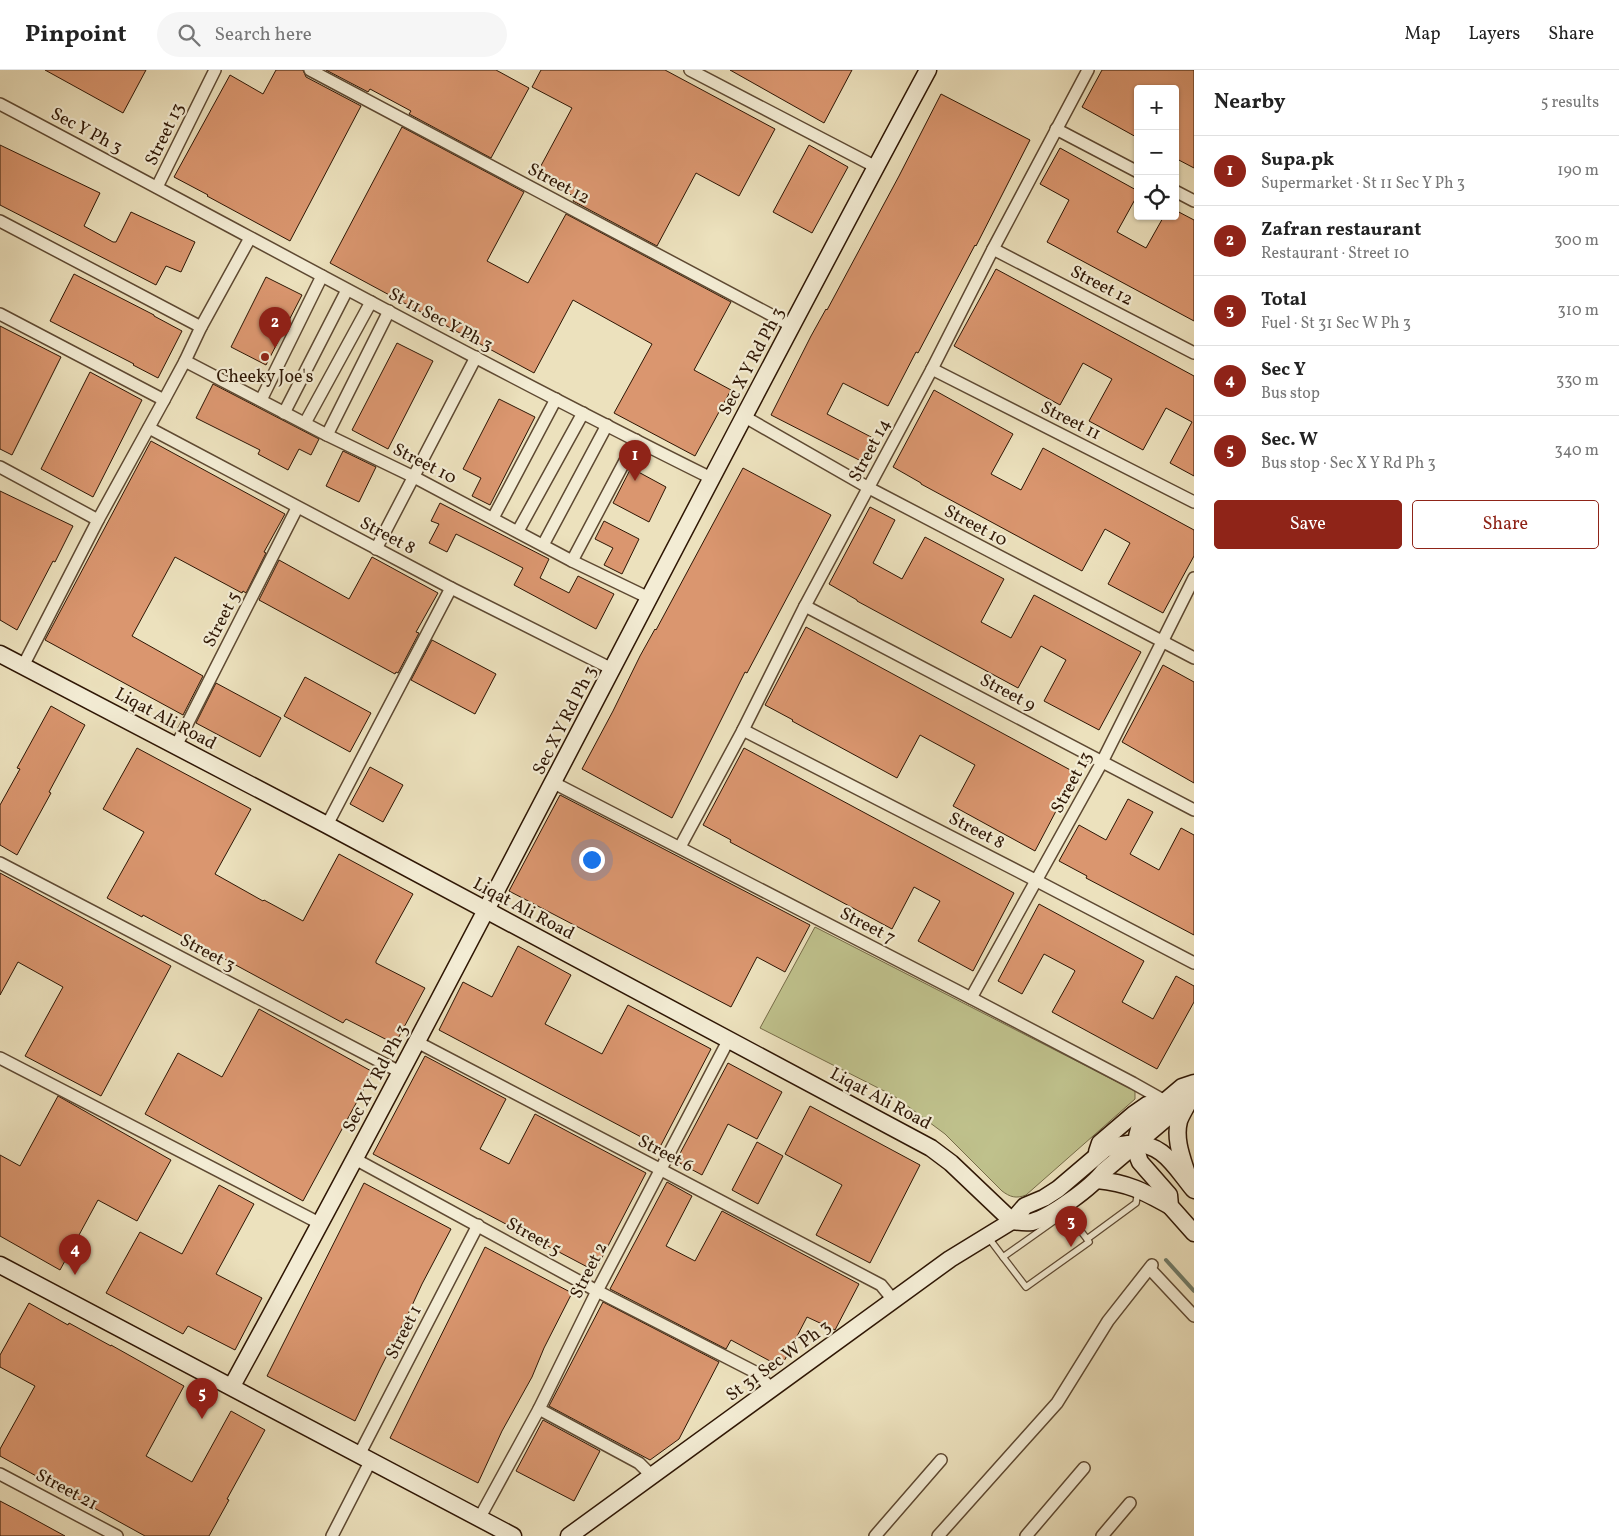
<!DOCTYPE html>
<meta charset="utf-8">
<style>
:root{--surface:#fff;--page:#f6f6f6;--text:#222;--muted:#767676;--line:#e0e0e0;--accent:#8f2418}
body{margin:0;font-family:Vollkorn,serif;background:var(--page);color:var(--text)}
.controls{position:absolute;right:15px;top:15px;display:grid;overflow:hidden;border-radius:5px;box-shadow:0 1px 4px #0004}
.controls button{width:45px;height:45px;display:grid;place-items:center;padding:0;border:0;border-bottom:1px solid var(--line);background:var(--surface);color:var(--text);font:25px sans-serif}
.you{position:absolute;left:591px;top:789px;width:18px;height:18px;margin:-12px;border:4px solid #fff;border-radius:50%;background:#1a73e8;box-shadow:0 0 0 8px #1a73e833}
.badge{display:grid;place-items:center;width:32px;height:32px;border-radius:50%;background:var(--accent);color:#fff;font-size:16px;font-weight:700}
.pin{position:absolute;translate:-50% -41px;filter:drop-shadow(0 1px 2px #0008)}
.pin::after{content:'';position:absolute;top:26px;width:18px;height:15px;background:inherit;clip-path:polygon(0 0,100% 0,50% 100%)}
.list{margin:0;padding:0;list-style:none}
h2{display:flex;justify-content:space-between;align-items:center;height:65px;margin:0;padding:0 20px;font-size:21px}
h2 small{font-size:16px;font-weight:400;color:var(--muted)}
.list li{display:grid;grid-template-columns:32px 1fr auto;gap:15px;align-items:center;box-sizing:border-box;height:70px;padding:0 20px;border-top:1px solid var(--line)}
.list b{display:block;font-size:19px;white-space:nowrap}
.list p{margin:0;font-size:16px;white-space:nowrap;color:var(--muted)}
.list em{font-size:16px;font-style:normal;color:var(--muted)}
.actions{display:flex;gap:10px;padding:15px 20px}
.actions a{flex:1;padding:11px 0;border:1px solid var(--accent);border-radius:5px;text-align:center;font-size:18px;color:var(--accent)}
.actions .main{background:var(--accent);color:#fff}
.icon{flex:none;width:28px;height:28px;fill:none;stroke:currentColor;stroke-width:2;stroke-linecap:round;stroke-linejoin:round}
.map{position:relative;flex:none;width:1194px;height:1466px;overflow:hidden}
header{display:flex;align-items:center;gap:30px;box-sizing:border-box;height:70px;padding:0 25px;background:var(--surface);border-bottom:1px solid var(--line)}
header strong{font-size:24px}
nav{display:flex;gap:28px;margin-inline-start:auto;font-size:18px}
.search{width:350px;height:45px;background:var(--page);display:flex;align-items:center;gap:12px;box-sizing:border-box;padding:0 18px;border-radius:28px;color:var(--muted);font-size:19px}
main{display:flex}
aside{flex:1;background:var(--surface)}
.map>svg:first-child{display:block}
.green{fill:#bfc18c;stroke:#766c48}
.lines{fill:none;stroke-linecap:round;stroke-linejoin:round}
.stream{stroke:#6f7b68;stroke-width:4}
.building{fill:#da966f;stroke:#2e1604}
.lane-casing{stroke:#5e4932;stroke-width:8}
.street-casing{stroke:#5e4932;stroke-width:14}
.secondary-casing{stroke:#2e1604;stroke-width:19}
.lane{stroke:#f3ecd4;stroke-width:5.5}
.street{stroke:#f3ecd4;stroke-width:11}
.secondary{stroke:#f3ecd4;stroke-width:16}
.poi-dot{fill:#8f2418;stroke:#f3ecd4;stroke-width:2}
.labels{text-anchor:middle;stroke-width:4.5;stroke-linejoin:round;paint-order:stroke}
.street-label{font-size:18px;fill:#2e1604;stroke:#f3ecd4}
.poi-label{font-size:18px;fill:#2e1604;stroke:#f3ecd4}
</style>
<header>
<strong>Pinpoint</strong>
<div class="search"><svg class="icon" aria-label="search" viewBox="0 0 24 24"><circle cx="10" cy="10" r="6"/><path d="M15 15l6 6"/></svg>Search here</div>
<nav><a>Map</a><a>Layers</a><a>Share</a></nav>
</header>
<main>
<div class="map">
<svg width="1194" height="1466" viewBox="0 0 1194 1466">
<rect width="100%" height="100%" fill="#ece1bd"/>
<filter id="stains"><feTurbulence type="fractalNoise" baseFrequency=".004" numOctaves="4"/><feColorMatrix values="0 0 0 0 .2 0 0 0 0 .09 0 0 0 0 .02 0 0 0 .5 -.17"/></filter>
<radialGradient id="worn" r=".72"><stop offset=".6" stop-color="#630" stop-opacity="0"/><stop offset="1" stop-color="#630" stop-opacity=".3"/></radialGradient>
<path class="green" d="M815 857 1135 1021V1029L1026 1125C1016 1129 1010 1127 1002 1121L945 1064 894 1026 760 958Z"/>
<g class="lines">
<path class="stream" d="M1166 1190 1194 1221"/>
</g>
<g class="building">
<path d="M45 0H146L123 43Z"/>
<path d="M276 0H303L306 7 361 36 290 171 207 126 208 125 174 107 230 5 263 24Z"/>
<path d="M326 0H496L529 18 491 88 409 44 411 41 370 19 368 22Z"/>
<path d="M541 0H665L775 59 739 126 696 103 657 176 573 131 575 127 536 105 572 38 532 17Z"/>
<path d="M730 0H852L824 53Z"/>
<path d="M1102 0H1194V98L1175 88V19H1138V68L1082 37Z"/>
<path d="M941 24 1030 70 976 176 975 175 918 283 916 282 888 336 843 313 827 344 873 368 861 391 771 345 811 266 826 239 827 240 899 106Z"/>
<path d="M402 57 524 122 487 191 528 213 566 144 731 232 694 300 731 320 695 386 614 343 652 274 573 230 534 303 330 193Z"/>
<path d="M0 75 100 123 84 156 113 172H116L131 142 195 172 181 202 166 196 156 215 0 135Z"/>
<path d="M809 75 848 97 812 163 773 142Z"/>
<path d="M1060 78 1138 121V124L1117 162 1146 178 1164 146H1175V140L1194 150V251L1047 172 1069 130 1040 114Z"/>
<path d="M996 199 1194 306V406L1170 393 1192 352 1166 338 1143 380 1089 351 1112 309 1083 293 1060 335 954 276Z"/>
<path d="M74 204 154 245V246L182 261 158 308 133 295 134 294 50 251Z"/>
<path d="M266 207 302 225 266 295 231 277Z"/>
<path d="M0 256 61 287 12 385 0 379Z"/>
<path d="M397 273 433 291 388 379 352 360Z"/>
<path d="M90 302 142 330 93 427 41 399Z"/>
<path d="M213 314 319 369 311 385 299 379 288 400 258 384 260 380 196 348Z"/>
<path d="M934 320 1013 364 991 404 1021 420 1043 378 1194 460V486L1163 543 1108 514 1130 473 1105 459 1082 501 921 414V413L893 397Z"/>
<path d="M499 329 535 347 490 435 472 426 481 408 463 399Z"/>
<path d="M151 371 285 444 264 482 266 483 246 523 243 521 242 523 175 487 132 566 203 606 183 645 45 570Z"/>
<path d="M343 381 376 397 359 432 326 416Z"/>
<path d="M631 398 666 417 649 452 613 433Z"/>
<path d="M743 398 831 445 747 603 745 602 672 748 582 699 613 641 640 586 655 559 656 560Z"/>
<path d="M0 421 73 456 55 492 53 491 17 560 0 550Z"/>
<path d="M440 433 549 489 540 508 569 523 578 506 614 524 596 559 514 515 523 498 486 479 456 464 447 482 429 473 439 454 431 451Z"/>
<path d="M870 437 895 450 873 493 902 509 925 467 1004 509 981 552 1011 568 1034 525 1141 582 1099 660 1044 631 1066 590 1041 576 1018 618 857 531V530L829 514Z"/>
<path d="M604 451 639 469 622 504 604 495 613 478 595 469Z"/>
<path d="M372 487 438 523 416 562 419 563 398 603 396 602 395 604 259 530 279 490 349 529Z"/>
<path d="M806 557 1076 703 1035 781 953 736 975 695 920 665 897 708 792 651 793 650 765 635Z"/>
<path d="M432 570 496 604 475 644 411 610Z"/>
<path d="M1163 595 1194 612V713L1122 672Z"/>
<path d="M305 607 371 643 350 682 284 646Z"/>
<path d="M216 613 281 648 260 687 196 653Z"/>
<path d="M51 636 85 655 49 722 51 723 17 785 0 775V735L20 699 17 698Z"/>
<path d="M137 678 251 739 215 804 263 831 264 830 303 851 339 784 413 824 376 891V893L425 918 395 974 346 949 343 953 143 845 142 847 107 828 144 762 103 739Z"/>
<path d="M744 678 1014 823 973 901 918 871 940 831 914 817 892 859 730 772 731 770 703 755Z"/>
<path d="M370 697 403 715 383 752 350 734Z"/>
<path d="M560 725 810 855 785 902 757 887 731 937 509 821Z"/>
<path d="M1128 729 1153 742 1130 784 1159 800 1181 758 1194 765V865L1086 808 1087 806 1059 791 1079 755 1106 770Z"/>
<path d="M0 803 171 896 101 1026 25 986 63 917 18 892 0 925Z"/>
<path d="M1039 834 1144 891 1122 932 1153 949 1176 906 1194 916V932L1157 999 1052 942 1075 901 1074 900 1044 884 1022 924 998 911Z"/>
<path d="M518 876 571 905 545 954 602 984 628 935 711 979 660 1077 439 960 463 912 492 927Z"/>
<path d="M259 939 373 1002 303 1131 145 1044 178 983 222 1007Z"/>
<path d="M425 986 506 1029 480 1079 509 1094 535 1044 646 1103 595 1201 373 1084Z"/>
<path d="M728 993 782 1022 757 1069 728 1054 702 1105 676 1091Z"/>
<path d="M58 1026 171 1090 137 1151 98 1130 60 1200 0 1166V1085L20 1096Z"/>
<path d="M810 1036 920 1095 870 1193 816 1165 842 1115 785 1084Z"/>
<path d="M757 1072 783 1086 758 1134 732 1120Z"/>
<path d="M667 1112 692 1126 666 1176 695 1191 722 1141 859 1214 835 1260 807 1247 781 1297 731 1270 726 1279 610 1219Z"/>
<path d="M364 1113 451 1159 422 1214 409 1242 380 1299 355 1351 267 1306Z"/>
<path d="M219 1115 254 1134 216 1204 262 1228 235 1280 188 1256 183 1264 106 1223 140 1162 182 1184Z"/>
<path d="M485 1177 572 1223 544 1278 532 1307 502 1361 478 1413 390 1368Z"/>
<path d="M603 1232 719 1292 679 1369 650 1390 549 1336Z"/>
<path d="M29 1233 68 1255 69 1253 111 1276V1275L184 1316 146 1386 192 1412 231 1341 265 1360 227 1429 229 1430 209 1466H145L0 1386V1379L35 1316 0 1297V1285Z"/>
<path d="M543 1350 600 1381 574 1431 516 1401Z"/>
<path d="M0 1431 21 1442 65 1466H0Z"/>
</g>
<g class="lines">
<g class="lane-casing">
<g id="lane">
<path d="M1062 1137 1087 1169 1136 1133 1138 1121"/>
<path d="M1058 1148 1003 1187 1026 1217 1089 1172 1087 1169"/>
<path d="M988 1167 1003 1187"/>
</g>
</g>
<g class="street-casing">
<g id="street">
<path d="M310 0 792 256"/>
<path d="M690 0 876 97"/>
<path d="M0 34C237 159 471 289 711 408"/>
<path d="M1056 59 1138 102"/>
<path d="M157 117 215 0"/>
<path d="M1175 121 1194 131"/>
<path d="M0 151 201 257"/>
<path d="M993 179 1194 283"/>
<path d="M0 244 164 330"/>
<path d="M185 291 327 365 414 407 572 491 649 528"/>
<path d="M932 299 1194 432"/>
<path d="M261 330 322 206"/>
<path d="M284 343 347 220"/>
<path d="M745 347 869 418 1194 588"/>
<path d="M305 353 371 232"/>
<path d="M149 358 451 518 612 599"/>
<path d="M327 365 389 241"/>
<path d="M0 397 98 450"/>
<path d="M493 448 556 329"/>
<path d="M518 461 583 343"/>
<path d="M543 475 607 355"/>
<path d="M376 479 476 287"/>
<path d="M572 491 636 370"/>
<path d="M805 536 1194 740"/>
<path d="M23 596 98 450 164 330 185 291 201 257 250 168"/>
<path d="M743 660 1037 811 1194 893"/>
<path d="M176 676 297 438"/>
<path d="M554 713 971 928 1133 1013 1165 1031"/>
<path d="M327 755 451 518"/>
<path d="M680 777 743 660 805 536 932 299 993 179 1088 0"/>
<path d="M0 793 400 1002"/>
<path d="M971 928 1102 692 1194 508"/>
<path d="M417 972 881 1215 894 1231"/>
<path d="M0 988 321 1154"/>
<path d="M355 1089 597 1221 757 1303 772 1320"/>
<path d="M1150 1199 1194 1246"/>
<path d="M539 1339 639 1393 652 1406"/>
<path d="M359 1385 478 1155"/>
<path d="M0 1404 117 1466"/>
<path d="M480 1447 539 1339 597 1221 729 969"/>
<path d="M332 1466 370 1392"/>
<path d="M875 1466 941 1390"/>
<path d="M938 1466 1057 1333 1108 1251 1152 1195"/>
<path d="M1026 1466 1084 1398"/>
<path d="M1102 1466 1130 1433"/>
</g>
</g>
<g class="secondary-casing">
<g id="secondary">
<path d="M0 584 327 755 931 1078 951 1093 1012 1151"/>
<path d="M1194 1013 1182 1017 1143 1050C1136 1062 1134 1079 1140 1092L1169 1125 1170 1136 1194 1163"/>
<path d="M1188 1033C1185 1039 1181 1045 1179 1051 1174 1070 1183 1090 1188 1107"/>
<path d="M1097 1082 1100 1073 1134 1044 1147 1035 1155 1034"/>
<path d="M1097 1110C1128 1113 1143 1121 1170 1136"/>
<path d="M1012 1151C1019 1152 1025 1153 1032 1152 1051 1147 1092 1117 1104 1101L1190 1028 1194 1019"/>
<path d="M0 1195 513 1466"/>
<path d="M232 1316C470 881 692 437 928 0"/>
<path d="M569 1466 950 1189 1012 1151 1025 1136 1044 1128 1058 1119 1105 1079C1112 1076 1120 1075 1128 1074 1163 1071 1174 1096 1194 1120"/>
</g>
</g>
<use href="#lane" class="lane"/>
<use href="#street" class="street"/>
<use href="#secondary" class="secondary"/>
</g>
<circle class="poi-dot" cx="265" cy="287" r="5"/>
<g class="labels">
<g class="street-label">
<text transform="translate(87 60) rotate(28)" y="6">Sec Y Ph 3</text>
<text transform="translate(164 64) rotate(-64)" y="6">Street 13</text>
<text transform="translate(559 113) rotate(28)" y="6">Street 12</text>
<text transform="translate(1102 215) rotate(27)" y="6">Street 12</text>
<text transform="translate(441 249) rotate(28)" y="6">St 11 Sec Y Ph 3</text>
<text transform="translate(751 291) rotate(-62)" y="6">Sec X Y Rd Ph 3</text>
<text transform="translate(1071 350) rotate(27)" y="6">Street 11</text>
<text transform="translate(869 380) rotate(-62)" y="6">Street 14</text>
<text transform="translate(425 393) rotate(27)" y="6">Street 10</text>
<text transform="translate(976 455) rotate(28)" y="6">Street 10</text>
<text transform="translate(388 465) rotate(28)" y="6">Street 8</text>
<text transform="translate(221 549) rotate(-63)" y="6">Street 5</text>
<text transform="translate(1008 622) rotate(28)" y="6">Street 9</text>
<text transform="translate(166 648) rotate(28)" y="6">Liqat Ali Road</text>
<text transform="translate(564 650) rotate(-63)" y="6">Sec X Y Rd Ph 3</text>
<text transform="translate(1071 712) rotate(-62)" y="6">Street 13</text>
<text transform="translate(977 760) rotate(27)" y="6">Street 8</text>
<text transform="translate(524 838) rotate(28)" y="6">Liqat Ali Road</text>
<text transform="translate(868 855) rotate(27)" y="6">Street 7</text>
<text transform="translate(208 882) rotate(28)" y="6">Street 3</text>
<text transform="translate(375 1008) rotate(-62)" y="6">Sec X Y Rd Ph 3</text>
<text transform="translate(881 1028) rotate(28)" y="6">Liqat Ali Road</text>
<text transform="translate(666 1083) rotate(28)" y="6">Street 6</text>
<text transform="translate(534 1166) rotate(29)" y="6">Street 5</text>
<text transform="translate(588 1200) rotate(-63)" y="6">Street 2</text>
<text transform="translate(403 1262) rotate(-63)" y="6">Street 1</text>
<text transform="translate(778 1290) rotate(-36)" y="6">St 31 Sec W Ph 3</text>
<text transform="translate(67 1419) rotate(28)" y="6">Street 21</text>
</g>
<g class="poi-label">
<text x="265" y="312">Cheeky Joe's</text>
</g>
</g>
<rect width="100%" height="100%" filter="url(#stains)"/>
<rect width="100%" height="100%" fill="url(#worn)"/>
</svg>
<div class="controls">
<button>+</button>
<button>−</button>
<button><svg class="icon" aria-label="locate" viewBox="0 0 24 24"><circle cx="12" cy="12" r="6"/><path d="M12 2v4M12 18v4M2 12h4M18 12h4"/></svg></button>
</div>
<div class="you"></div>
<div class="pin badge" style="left:635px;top:411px">1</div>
<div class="pin badge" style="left:275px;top:278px">2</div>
<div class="pin badge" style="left:1071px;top:1177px">3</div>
<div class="pin badge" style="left:75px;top:1205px">4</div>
<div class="pin badge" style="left:202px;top:1349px">5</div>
</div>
<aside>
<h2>Nearby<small>5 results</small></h2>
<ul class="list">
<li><span class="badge">1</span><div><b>Supa.pk</b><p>Supermarket · St 11 Sec Y Ph 3</p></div><em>190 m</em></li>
<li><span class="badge">2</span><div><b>Zafran restaurant</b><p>Restaurant · Street 10</p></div><em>300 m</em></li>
<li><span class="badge">3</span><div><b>Total</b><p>Fuel · St 31 Sec W Ph 3</p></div><em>310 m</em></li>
<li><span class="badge">4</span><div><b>Sec Y</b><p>Bus stop</p></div><em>330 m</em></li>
<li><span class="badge">5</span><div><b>Sec. W</b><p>Bus stop · Sec X Y Rd Ph 3</p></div><em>340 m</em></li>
</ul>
<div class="actions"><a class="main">Save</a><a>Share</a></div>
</aside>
</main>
